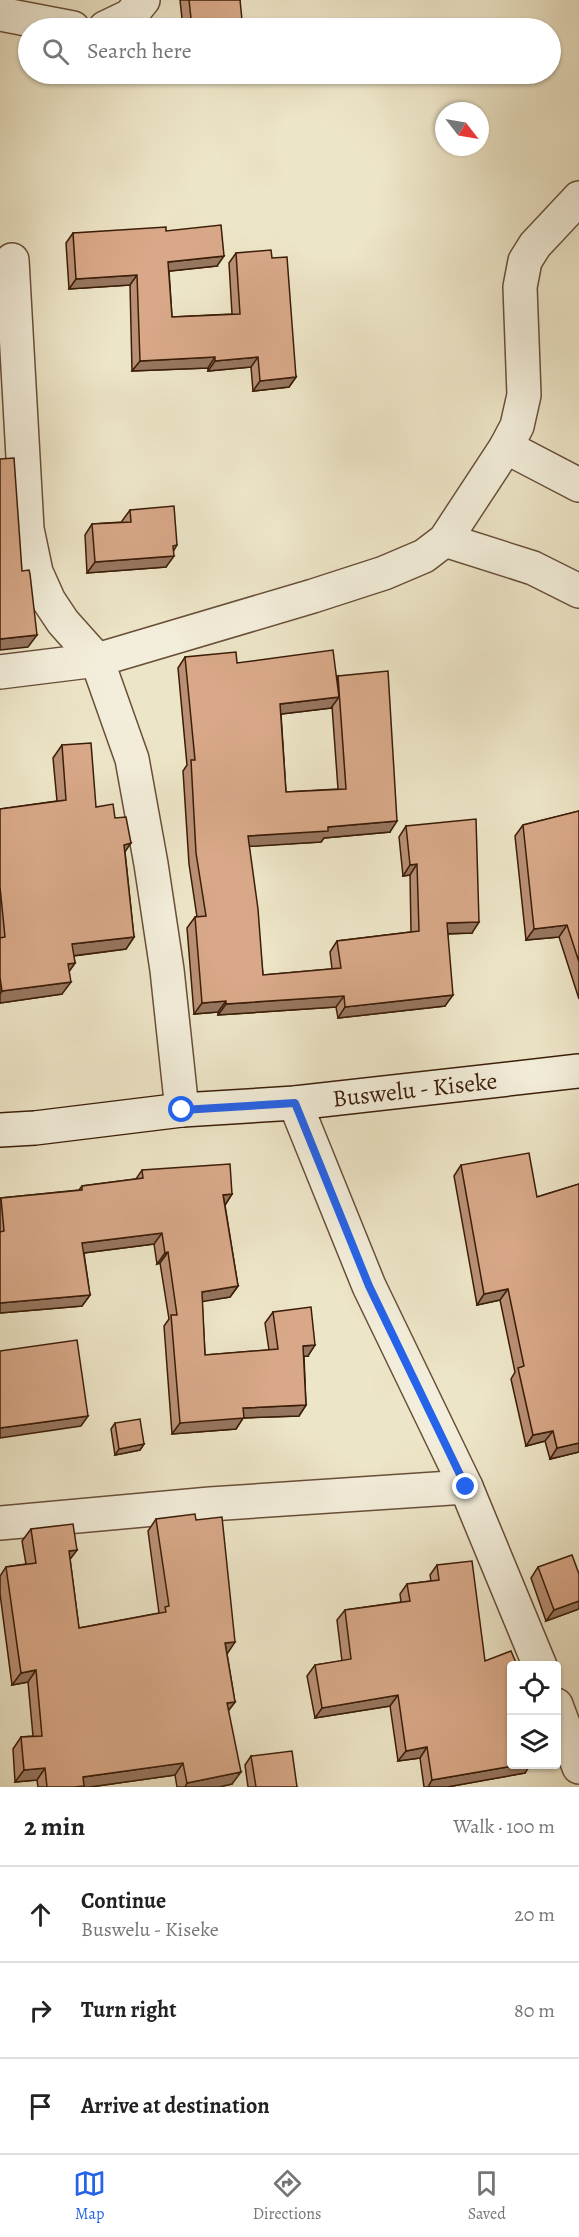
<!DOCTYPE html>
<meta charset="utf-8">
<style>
:root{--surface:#fff;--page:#f2f2f2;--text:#222;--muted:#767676;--line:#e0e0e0;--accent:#2563eb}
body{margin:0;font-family:Alegreya,serif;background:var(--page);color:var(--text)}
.controls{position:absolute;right:18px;bottom:18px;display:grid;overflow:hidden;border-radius:6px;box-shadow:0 2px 4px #0004}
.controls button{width:54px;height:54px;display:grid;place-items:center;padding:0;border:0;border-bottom:2px solid var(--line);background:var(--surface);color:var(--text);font:30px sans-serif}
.compass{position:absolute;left:435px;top:102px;width:54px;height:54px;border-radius:50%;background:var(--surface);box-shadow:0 2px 4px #0004;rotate:121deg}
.stop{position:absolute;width:18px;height:18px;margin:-14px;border:4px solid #2563eb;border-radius:50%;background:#fff}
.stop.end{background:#2563eb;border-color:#fff;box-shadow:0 2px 6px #0008}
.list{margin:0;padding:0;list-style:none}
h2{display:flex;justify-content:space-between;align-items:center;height:78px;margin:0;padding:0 24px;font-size:26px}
h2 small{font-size:20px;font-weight:400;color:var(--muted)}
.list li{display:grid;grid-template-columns:39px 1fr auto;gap:18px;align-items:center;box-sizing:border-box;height:96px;padding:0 24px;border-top:2px solid var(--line)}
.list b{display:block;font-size:22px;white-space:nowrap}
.list p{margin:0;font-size:20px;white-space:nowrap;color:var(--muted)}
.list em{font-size:20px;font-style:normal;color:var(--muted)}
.icon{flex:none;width:33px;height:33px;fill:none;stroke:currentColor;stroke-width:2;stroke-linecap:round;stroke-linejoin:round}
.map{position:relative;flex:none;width:579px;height:1787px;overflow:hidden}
.search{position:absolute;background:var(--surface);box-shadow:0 2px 4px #0004;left:18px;right:18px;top:18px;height:66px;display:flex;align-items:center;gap:15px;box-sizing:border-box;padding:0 21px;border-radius:33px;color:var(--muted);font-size:22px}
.sheet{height:366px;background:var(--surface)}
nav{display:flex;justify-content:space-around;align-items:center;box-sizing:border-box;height:84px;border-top:2px solid var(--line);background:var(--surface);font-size:16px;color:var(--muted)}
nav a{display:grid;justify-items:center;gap:3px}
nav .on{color:var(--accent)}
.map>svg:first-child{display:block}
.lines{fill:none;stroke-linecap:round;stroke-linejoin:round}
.street-casing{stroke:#684f38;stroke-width:36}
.secondary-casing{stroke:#3b1d08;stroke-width:36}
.street{stroke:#f3eedb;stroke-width:33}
.secondary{stroke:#f3eedb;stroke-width:33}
.wall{fill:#ba9075;stroke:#3b1d08;stroke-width:1.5;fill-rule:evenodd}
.shaded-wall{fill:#97765f;stroke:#3b1d08;stroke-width:1.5}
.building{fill:#d8a888;stroke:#3b1d08;stroke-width:1.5}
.route{stroke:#2563eb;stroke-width:8}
.labels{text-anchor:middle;stroke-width:4.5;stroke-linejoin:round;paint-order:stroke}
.street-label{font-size:24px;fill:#3b1d08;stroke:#f3eedb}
</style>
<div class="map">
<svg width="579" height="1787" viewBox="0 0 579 1787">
<rect width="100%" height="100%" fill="#ede5c7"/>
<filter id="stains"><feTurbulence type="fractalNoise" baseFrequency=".00333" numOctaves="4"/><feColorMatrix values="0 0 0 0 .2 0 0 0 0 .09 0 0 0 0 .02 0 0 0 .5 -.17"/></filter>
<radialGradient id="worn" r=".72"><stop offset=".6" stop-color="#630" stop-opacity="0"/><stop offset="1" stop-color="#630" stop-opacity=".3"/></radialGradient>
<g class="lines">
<g class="street-casing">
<g id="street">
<path d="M0 14 73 28"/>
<path d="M105 28 130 16 143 0"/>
<path d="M12 260 27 529 36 572 49 601 63 622 97 660 132 759 151 864 167 970 182 1110"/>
<path d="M506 447 579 485"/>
<path d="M445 540 533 568 579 591"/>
<path d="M0 672 97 660 313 596 384 573 424 556 445 540 506 447 517 426 524 395 520 287 525 261 535 245 579 198"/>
<path d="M295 1103 369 1286 466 1487 540 1666"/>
<path d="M0 1523 210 1504 466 1487"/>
<path d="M556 1705 579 1767"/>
</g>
</g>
<g class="secondary-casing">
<g id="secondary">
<path id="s1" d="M0 1130 35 1128 182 1110 295 1103 579 1071"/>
</g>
</g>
<use href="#street" class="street"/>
<use href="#secondary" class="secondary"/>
</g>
<g class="wall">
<path d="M180 0H240L237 28H183Z"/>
<path d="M166 231 217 266 169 271 172 317 232 314 229 263 236 253 272 258 296 377 289 387 253 391 251 367 208 371V368L132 371 130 285 69 289 66 243 73 233Z"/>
<path d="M130 510 177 545 174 550 166 567 87 573 85 535 92 524 122 522V521Z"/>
<path d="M185 657 237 663 336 679 338 676 390 832 324 838 321 842 249 846 263 975 332 969 330 952 337 941 411 932 410 875 403 876 399 837 406 826 472 933 448 934 445 1006 338 1018 336 1007 218 1015V1012L194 1014 187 928 195 917H197L189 864 183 771 187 765 178 668ZM332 706 338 789 286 792 281 714 331 708Z"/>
<path d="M62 745 96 807 115 818 125 852 134 937 126 949 74 956 75 963 69 971 62 994 0 1003V809L57 801 53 758Z"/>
<path d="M579 811V999L559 937 526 940 515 836 523 825Z"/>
<path d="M461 1165 537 1197 579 1184V1452L550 1459 545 1441 526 1446 511 1379 515 1372 500 1300 477 1305 454 1176Z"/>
<path d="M142 1170 232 1194 225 1205 238 1286 230 1297 202 1301 205 1355 269 1350 265 1323 273 1312 308 1356H304L306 1405 299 1416 243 1418 236 1429 172 1434 164 1326 169 1319 160 1263 157 1264 154 1244 84 1253 90 1295 82 1306 0 1313V1199L1 1198 79 1190 82 1186 136 1179Z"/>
<path d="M115 1423 144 1444 140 1450 115 1455 111 1429Z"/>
<path d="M156 1519 196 1520 227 1654 235 1702 228 1711 232 1784 219 1787H177L175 1775 90 1787H38L37 1780 15 1782 13 1749 21 1737 33 1736 28 1682 12 1685 0 1594V1576L6 1567 26 1564 22 1541 31 1529 77 1550 70 1559 79 1628 159 1613 148 1531Z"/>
<path d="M437 1565 485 1661 525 1773 447 1787H424L420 1758 398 1761 390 1706 315 1718 307 1676 315 1665 342 1661 337 1620 345 1610 401 1602 400 1594 407 1584 431 1581 430 1575Z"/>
<path d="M538 1567 579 1574V1609L546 1621 531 1578Z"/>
<path d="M251 1756 297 1787H248L245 1765Z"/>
</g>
<g class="shaded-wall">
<path d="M242 20 237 28H192Z"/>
<path d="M224 256 217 266 161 272 168 262Z"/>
<path d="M137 275 130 285 69 289 76 279Z"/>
<path d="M215 357 208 368 132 371 140 361Z"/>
<path d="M258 357 251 367 208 371 215 361Z"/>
<path d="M296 377 289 387 253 391 260 381Z"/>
<path d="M174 556 166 567 87 573 95 562Z"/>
<path d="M37 635 28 647 0 650V639Z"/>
<path d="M339 697 331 708 273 715 280 704Z"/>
<path d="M397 821 390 832 324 838 321 842 240 847 248 836 328 827Z"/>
<path d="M131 843 122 856 124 845Z"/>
<path d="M417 864 410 875 403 876 410 865Z"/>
<path d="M479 922 472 933 440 934 447 923Z"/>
<path d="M567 925 559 937 526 940 534 929Z"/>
<path d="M134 937 126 949 63 957 72 944Z"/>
<path d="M75 963 66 976 68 964Z"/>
<path d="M71 982 62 994 0 1003V994L2 991Z"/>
<path d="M453 995 445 1006 338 1018 345 1007Z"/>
<path d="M344 996 336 1007 218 1015 226 1004Z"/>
<path d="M226 1001 218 1012 194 1014 202 1003Z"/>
<path d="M232 1194 225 1205 223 1195Z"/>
<path d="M162 1233 154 1244 75 1254 82 1243Z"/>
<path d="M168 1252 160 1263 157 1264 165 1253Z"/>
<path d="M238 1286 230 1297 194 1303 202 1292Z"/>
<path d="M508 1289 500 1300 477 1305 484 1294Z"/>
<path d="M90 1295 82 1306 0 1313V1303Z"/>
<path d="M315 1345 308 1356 295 1357 303 1346Z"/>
<path d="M306 1405 299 1416 243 1418 236 1429 172 1434 180 1423 243 1408Z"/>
<path d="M88 1416 81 1426 0 1438V1428Z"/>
<path d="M553 1431 545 1441 526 1446 533 1435Z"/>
<path d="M579 1443V1452L550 1459 557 1448Z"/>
<path d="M144 1444 140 1450 115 1455 119 1449Z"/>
<path d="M77 1550 68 1562 69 1551Z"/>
<path d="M579 1601V1609L546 1621 554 1610Z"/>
<path d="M235 1642 227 1654 225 1643Z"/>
<path d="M36 1670 28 1682 12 1685 21 1673Z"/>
<path d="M398 1695 390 1706 315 1718 322 1708Z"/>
<path d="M235 1702 226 1714 227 1703Z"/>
<path d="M427 1747 420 1758 398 1761 406 1751Z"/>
<path d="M183 1763 175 1775 90 1787H74L83 1777Z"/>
<path d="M524 1764H531L525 1773 447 1787H428L432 1780Z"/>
<path d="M45 1768 37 1780 15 1782 24 1770Z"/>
<path d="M241 1772 232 1784 219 1787H185L187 1783Z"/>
</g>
<g class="building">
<path d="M189 0H240L242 20 192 28Z"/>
<path d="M221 225 224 256 168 262 172 317 240 314 236 253 271 250 272 258 287 257 296 377 260 381 258 357 215 361V357L140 361 137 275 76 279 73 233 166 227V231Z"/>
<path d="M14 458 22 571 29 570 30 574 37 635 0 639V459Z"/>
<path d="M174 506 177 545 173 546 174 556 95 562 92 524 131 522 130 510Z"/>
<path d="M333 650 339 697 280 704 286 792 346 789 338 676 388 671 397 821 328 827V831L248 836 258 909 263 975 341 968 337 941 419 931 417 864 410 865 406 826 476 819 479 922 447 923 453 995 345 1007 344 996 226 1004V1001L202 1003 195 917 206 916 196 853 191 760H195L185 657 236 652 237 663Z"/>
<path d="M91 743 96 807 113 804 115 818 126 817 131 843 124 845 134 937 72 944 75 963 68 964 71 982 2 991 0 977V938L5 937 0 887V809L66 800 62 745Z"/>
<path d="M579 811V962L567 925 534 929 523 825Z"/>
<path d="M529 1153 537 1197 579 1184V1443L557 1448 553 1431 533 1435 518 1368 524 1366 508 1289 484 1294 461 1165Z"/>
<path d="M230 1164 232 1194 223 1195 238 1286 202 1292 205 1355 278 1349 273 1312 311 1307 315 1345 303 1346 306 1405 243 1408 244 1418 180 1423 171 1315H177L168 1252 165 1253 162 1233 82 1243 90 1295 0 1303V1232L4 1231 1 1198 82 1190V1186L143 1178 142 1170Z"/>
<path d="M77 1340 88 1416 0 1428V1351Z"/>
<path d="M140 1419 144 1444 119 1449 115 1423Z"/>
<path d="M195 1514 196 1520 222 1517 235 1642 225 1643 235 1702 227 1703 241 1772 187 1783 183 1763 83 1777 84 1786 74 1787H47L45 1768 24 1770 21 1737 42 1736 36 1670 21 1673 6 1567 36 1563 31 1529 73 1524 77 1550 69 1551 79 1628 166 1612 165 1607 169 1606 156 1519Z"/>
<path d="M572 1555 579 1574V1601L554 1610 538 1567Z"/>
<path d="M472 1561 485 1661 511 1651 517 1665H512V1764H524L432 1780 427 1747 406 1751 398 1695 322 1708 315 1665 351 1659 345 1610 410 1601 407 1584 439 1580 437 1565Z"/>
<path d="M292 1751 297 1787H256L251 1756Z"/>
</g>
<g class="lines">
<path class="route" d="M182 1110 295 1103 369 1286 466 1487"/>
</g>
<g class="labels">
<g class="street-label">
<text dy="8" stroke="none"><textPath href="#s1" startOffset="417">Buswelu - Kiseke</textPath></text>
</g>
</g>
<rect width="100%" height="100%" filter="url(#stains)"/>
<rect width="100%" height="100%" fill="url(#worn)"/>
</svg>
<div class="controls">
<button><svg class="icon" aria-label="locate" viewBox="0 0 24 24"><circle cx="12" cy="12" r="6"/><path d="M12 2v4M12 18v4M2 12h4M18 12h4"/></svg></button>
<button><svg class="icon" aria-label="layers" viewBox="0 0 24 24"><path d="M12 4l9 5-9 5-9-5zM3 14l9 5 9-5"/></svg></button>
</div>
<svg class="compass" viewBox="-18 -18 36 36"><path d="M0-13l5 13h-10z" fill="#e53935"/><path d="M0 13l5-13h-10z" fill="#767676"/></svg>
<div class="stop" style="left:182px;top:1110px"></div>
<div class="stop end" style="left:466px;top:1487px"></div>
<div class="search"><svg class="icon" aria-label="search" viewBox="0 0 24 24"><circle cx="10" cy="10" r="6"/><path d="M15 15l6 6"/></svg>Search here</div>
</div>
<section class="sheet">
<h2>2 min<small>Walk · 100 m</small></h2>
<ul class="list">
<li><svg class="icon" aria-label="ahead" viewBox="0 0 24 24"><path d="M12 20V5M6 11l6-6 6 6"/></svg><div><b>Continue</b><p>Buswelu - Kiseke</p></div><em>20 m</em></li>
<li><svg class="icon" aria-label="right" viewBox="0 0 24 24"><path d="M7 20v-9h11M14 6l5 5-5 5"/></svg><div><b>Turn right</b></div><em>80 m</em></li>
<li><svg class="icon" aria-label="arrive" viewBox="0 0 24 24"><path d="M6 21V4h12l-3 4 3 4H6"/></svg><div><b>Arrive at destination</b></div></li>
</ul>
</section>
<nav>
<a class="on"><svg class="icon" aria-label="map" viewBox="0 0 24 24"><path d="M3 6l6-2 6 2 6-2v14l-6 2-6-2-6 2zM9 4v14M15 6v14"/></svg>Map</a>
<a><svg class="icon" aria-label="directions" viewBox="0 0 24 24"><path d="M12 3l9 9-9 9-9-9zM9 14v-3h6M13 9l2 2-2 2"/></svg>Directions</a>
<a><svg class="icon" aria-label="saved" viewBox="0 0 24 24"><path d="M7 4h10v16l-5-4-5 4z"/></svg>Saved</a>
</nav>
